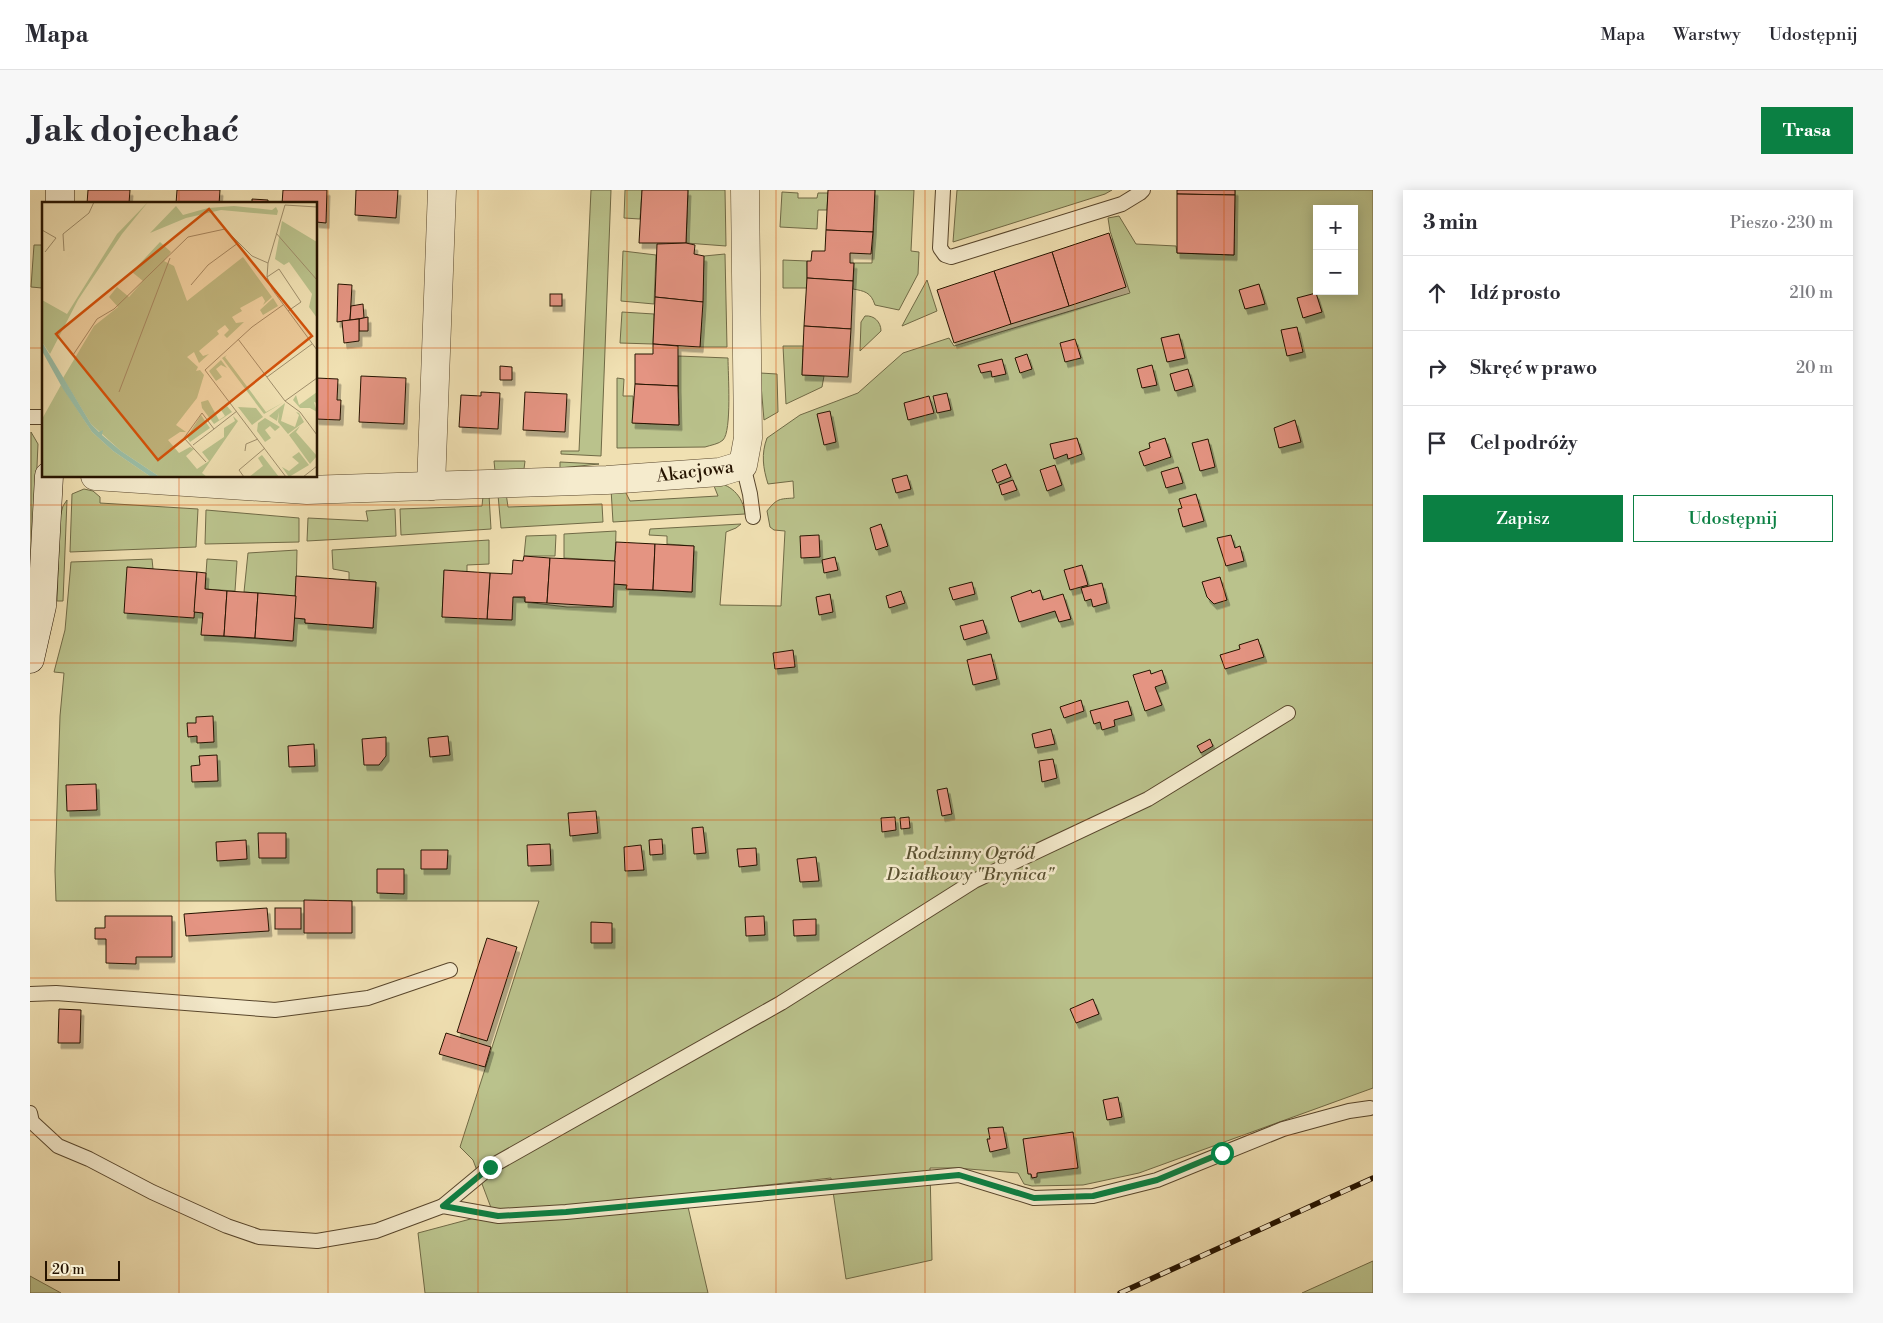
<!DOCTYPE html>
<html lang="pl">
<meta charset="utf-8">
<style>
:root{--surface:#fff;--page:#f7f7f7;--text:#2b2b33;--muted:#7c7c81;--line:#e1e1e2;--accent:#0b8043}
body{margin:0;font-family:"Libre Bodoni",serif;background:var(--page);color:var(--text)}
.controls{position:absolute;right:15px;top:15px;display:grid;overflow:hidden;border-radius:0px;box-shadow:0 2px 12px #0003}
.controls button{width:45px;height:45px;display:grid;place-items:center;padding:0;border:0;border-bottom:1px solid var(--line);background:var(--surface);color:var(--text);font:25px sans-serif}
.scale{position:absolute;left:15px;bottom:12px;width:75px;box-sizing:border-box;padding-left:5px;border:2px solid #251300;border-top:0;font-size:14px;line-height:18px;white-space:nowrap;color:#251300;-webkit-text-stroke:4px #f5ebcd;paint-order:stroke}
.stop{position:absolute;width:15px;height:15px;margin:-11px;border:4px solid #0b8043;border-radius:50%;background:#fff}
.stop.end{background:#0b8043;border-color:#fff;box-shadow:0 1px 5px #0008}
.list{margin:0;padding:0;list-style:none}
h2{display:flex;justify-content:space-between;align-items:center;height:65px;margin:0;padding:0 20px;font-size:21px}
h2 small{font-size:16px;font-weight:400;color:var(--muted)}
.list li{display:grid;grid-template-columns:32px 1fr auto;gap:15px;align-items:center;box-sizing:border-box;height:75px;padding:0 20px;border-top:1px solid var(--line)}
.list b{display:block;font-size:19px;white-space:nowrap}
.list em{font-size:16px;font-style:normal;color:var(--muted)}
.actions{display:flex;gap:10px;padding:15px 20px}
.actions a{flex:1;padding:11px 0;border:1px solid var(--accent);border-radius:0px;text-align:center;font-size:18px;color:var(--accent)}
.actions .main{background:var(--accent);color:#fff}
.icon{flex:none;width:28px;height:28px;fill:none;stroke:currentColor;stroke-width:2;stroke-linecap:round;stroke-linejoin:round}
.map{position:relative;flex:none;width:1343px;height:1103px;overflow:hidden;border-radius:0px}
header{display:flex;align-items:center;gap:30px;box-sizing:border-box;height:70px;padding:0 25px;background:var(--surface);border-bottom:1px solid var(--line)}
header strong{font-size:24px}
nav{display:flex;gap:28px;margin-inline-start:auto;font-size:18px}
.intro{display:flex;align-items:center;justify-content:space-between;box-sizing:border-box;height:120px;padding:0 30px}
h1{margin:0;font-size:35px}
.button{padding:12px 22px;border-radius:0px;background:var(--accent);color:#fff;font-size:18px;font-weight:700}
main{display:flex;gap:30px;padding:0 30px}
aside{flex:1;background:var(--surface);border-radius:0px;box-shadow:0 2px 12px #0003}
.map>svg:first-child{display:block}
.green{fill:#bac28c;stroke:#706a46;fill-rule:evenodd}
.building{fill:#e49482;stroke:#251300;filter:url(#shadow)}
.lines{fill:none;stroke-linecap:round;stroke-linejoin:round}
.lane-casing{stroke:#58462c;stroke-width:16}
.street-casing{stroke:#58462c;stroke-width:29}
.secondary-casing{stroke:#251300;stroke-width:29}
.lane{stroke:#f5ebcd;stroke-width:14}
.street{stroke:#f5ebcd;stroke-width:28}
.secondary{stroke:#f5ebcd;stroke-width:28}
.rail-casing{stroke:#251300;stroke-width:5.5}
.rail{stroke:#f5ebcd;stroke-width:4;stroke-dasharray:11;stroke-linecap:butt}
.route{stroke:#0b8043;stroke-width:6}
.grid{fill:none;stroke:#d4520b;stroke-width:1;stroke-opacity:0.55}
.labels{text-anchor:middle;stroke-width:5;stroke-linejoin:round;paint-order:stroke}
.street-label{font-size:18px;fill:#251300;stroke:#f5ebcd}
.park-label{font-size:18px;font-style:italic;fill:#595031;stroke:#f5ebcd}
.inset-road{fill:none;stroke:#9f8e6b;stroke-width:1}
.view{fill:#d4520b;fill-opacity:0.15;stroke:#d4520b;stroke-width:2.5}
.inset-edge{fill:none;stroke:#251300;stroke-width:2.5}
</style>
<header>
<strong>Mapa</strong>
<nav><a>Mapa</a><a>Warstwy</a><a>Udostępnij</a></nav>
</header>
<div class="intro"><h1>Jak dojechać</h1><a class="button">Trasa</a></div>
<main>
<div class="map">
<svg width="1343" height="1103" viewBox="0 0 1343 1103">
<defs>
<filter id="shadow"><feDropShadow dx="3" dy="5.5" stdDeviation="0" flood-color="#0004"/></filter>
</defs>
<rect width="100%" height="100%" fill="#f0e0b2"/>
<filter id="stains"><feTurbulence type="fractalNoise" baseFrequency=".004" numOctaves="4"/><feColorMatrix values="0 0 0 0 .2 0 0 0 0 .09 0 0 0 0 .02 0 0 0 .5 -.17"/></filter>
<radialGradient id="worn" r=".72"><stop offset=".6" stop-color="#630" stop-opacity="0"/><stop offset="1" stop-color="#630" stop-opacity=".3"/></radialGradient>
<g class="green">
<path d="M561 0H581L571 266 531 264V261H549Z"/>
<path d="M595 0H612L610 29 594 28Z"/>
<path d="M658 0H695L696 56 656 53Z"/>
<path d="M845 0H884L881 61 889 62 888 84 869 120 845 115C841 102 834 101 823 99L824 73H842Z"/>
<path d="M927 0H1082L1075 4 923 52Z"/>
<path d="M1205 0H1343V898L1109 983 1053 995 1002 996 994 994 988 983 926 978H900L902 1070 816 1089 801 988 655 1004 678 1103H395L388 1043 463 1023 443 970 430 957 509 711H26L25 681 30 526 34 483 24 482 35 440 41 372 122 369 123 379 97 377 164 422 173 423 172 445 262 451 264 428 275 429V433L343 438 346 392 319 390V382L303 379 302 360 459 350V374L437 375V382L414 381 412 427 483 407 494 408 495 412 537 417H582L583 394 597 395V399L662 402 664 356 637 354V346L619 345 620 339 711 334 706 338 696 342 690 415 751 416 755 341 744 340 740 337 737 321C747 308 750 309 764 308L763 291 738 294C733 278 731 264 737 248L770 225 828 203 873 163 919 148 924 156 1100 103 1080 41 1078 28 1089 26 1106 54 1146 56 1147 63 1204 65ZM1287 19H1324V101H1287Z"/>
<path d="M752 2 768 3V8H787L788 3H798L797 20H788L787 39 750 37Z"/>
<path d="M4 55H14V85L12 98 1 97Z"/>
<path d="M593 61 626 65 624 114 591 111Z"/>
<path d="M695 64 697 157H670L674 66Z"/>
<path d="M753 70 777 71V98H753Z"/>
<path d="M897 90 907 121 872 136Z"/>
<path d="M592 122 624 124 623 154 590 153Z"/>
<path d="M835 126C844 125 851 132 851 141L830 161 831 132Z"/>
<path d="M753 156H773L772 185 794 186 792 197 756 214Z"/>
<path d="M648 166 698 168C698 183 702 241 693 250 689 254 681 255 675 257L587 258V188L594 189 593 206H603V233L649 235Z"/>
<path d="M730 183 747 184 748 222 734 230Z"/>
<path d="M1 242 8 254 1 410Z"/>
<path d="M464 271H495L494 279 465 281Z"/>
<path d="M530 272 569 274 530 278Z"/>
<path d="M682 291C700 294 713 305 715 324L583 332 581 299 593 297 600 311 688 306Z"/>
<path d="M54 299 63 301 70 307V313L168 319 166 357 40 362 42 304Z"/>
<path d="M476 303 478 317 572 314 573 332 471 338 468 305Z"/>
<path d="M459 305 461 339 371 345 370 319 452 316 453 306Z"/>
<path d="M37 310 33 411H27L30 327 33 316Z"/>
<path d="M365 319 366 346 277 351 278 328 338 331 336 321Z"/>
<path d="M176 320 269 328V352L175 354Z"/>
<path d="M586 341 585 371 534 368V344Z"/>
<path d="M526 345 525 366H494L496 346Z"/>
<path d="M267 360 266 406 214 402 218 363Z"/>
<path d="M177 369 207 371 205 401 175 399Z"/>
<path d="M1343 1071V1103H1272Z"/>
<path d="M0 1086 31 1103H0Z"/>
</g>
<g class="building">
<path d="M58 0H100L99 13 57 14Z"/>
<path d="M147 0H190L189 14H146Z"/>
<path d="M253 0H297L296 33 286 32V14H252Z"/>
<path d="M326 0H368L366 28 325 25Z"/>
<path d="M612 0H658L656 53H609Z"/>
<path d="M798 0H845L843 42 796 40Z"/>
<path d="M1147 0H1205V5L1147 4Z"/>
<path d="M1147 4 1205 5 1204 65 1147 63Z"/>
<path d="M222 9 238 10V14H222Z"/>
<path d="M796 40 843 42 841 64 820 63V73H824L823 91 777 88V71H781L782 61H795Z"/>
<path d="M1079 43 1096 97 1039 116 1022 62Z"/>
<path d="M656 53 665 55 664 64 674 66 673 112 625 107 627 54Z"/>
<path d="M1022 62 1039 116 981 134 964 81Z"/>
<path d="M964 81 981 134 924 153 907 100Z"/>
<path d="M777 88 823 91 821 139 774 136Z"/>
<path d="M308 94 322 95 320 130 307 132Z"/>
<path d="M1229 94 1235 114 1215 119 1209 100Z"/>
<path d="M1286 103 1292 122 1273 128 1267 108Z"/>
<rect x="520" y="104" width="12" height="12"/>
<path d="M625 107 673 112 670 157 623 154Z"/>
<path d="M333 114 334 128 320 130 321 116Z"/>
<path d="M338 127V141H329V129Z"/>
<path d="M329 129V151L314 153 312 131Z"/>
<path d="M774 136 821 139 818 187 772 185Z"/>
<path d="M1267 137 1273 162 1257 166 1251 140Z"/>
<path d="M1149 144 1155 168 1137 172 1131 148Z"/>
<path d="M1045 149 1051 168 1035 172 1030 153Z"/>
<path d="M623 154 648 156V196L605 194V164H623Z"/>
<path d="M997 164 1002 179 990 183 985 168Z"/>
<path d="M972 169 976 184 962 187 961 181 951 183 948 175Z"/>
<path d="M1122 175 1127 195 1112 198 1107 179Z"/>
<path d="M470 176 482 177V190H470Z"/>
<path d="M1158 179 1163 196 1145 201 1140 184Z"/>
<path d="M331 186 376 188 374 234 329 232Z"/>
<path d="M286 188 308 189 307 210H311L310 230 286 229Z"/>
<path d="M605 194 648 196 649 235 602 233Z"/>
<path d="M451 202 470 203 468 239 429 237 431 205 451 206Z"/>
<path d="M495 202 537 204 535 242 493 240Z"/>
<path d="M917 203 921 220 907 223 903 206Z"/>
<path d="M899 206 904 223 878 230 874 213Z"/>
<path d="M800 221 806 252 794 255 787 224Z"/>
<path d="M1265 230 1271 252 1249 258 1244 238Z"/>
<path d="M1047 248 1052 264 1038 269 1037 264 1024 269 1020 254Z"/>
<path d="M1135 248 1141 267 1114 276 1109 262 1120 258 1119 253Z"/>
<path d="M1178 249 1185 277 1170 281 1162 253Z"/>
<path d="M976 274 981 287 967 293 962 280Z"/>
<path d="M1025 275 1032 295 1017 301 1010 280Z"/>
<path d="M1148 277 1153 293 1136 298 1131 282Z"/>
<path d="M877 285 881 299 866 303 862 289Z"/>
<path d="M983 290 987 300 972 305 969 295Z"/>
<path d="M1166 304 1174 331 1153 337 1148 319 1152 318 1149 309Z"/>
<path d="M851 334 858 356 846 360 840 338Z"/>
<path d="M789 345 790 367 771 368 770 346Z"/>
<path d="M1201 345 1205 358 1210 356 1214 371 1196 376 1187 348Z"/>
<path d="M586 352 625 354 623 400 596 399 597 395 583 394Z"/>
<path d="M625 354 664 356 662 402 623 400Z"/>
<path d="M494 366 520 368 517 413 495 412V407H483L482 430 457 429 460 383 482 384 483 370 493 371Z"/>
<path d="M805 367 808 380 794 383 792 370Z"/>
<path d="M520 368 585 371 583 417 517 413Z"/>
<path d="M1052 375 1058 395 1040 400 1034 380Z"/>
<path d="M97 377 167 382 164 428 94 423Z"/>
<path d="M414 380 460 383 457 429 412 427Z"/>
<path d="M167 382 176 383 175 399 197 401 194 446 171 445 173 423 164 422Z"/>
<path d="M266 386 346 392 343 438 275 433V429L264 428Z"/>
<path d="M1190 387 1197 410 1184 414 1177 407 1172 392Z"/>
<path d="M942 392 945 404 923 410 919 398Z"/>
<path d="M1072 393 1077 413 1063 417 1061 409 1055 411 1051 398Z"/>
<path d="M1001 400 1002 403 1010 400 1013 410 1033 404 1041 429 1029 432 1025 421 989 432 981 407Z"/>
<path d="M197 401 228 403 225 448 194 446Z"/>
<path d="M871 401 875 413 859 418 856 406Z"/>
<path d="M228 403 266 406 263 451 225 448Z"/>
<path d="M800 404 803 422 789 425 786 407Z"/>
<path d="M953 430 957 443 934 450 930 436Z"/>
<path d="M1228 449 1234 467 1195 479 1190 465 1210 459 1209 455Z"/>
<path d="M763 460 765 477 745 479 743 463Z"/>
<path d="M961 464 967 489 943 495 937 470Z"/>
<path d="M1120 480 1121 484 1132 480 1136 493 1125 497 1132 515 1115 521 1103 485Z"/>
<path d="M1051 510 1054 521 1034 528 1030 517Z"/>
<path d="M1098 511 1102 525 1084 530 1085 536 1072 540 1070 532 1064 534 1060 521Z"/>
<path d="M183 526 184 552 167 553V546L158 547 157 533H166V527Z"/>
<path d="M1021 539 1025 554 1005 558 1002 544Z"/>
<path d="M418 546 420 565 400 567 398 548Z"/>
<path d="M356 547V566L349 575H334L332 549Z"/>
<path d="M1180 549 1183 556 1171 563 1167 556Z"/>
<path d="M284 554 285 576 259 577 258 556Z"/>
<path d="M187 565 188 591 162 592 161 576 170 575 169 566Z"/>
<path d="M1023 569 1027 588 1012 592 1009 571Z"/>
<path d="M66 594 67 620 37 621 36 595Z"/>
<path d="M917 598 922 624 912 626 907 600Z"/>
<path d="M566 621 568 643 540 646 538 623Z"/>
<path d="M865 627 866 640 852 642 851 628Z"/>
<path d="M879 627 880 638 871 639 870 628Z"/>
<path d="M673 637 676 663 664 664 662 638Z"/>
<path d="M228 643H256V668H229Z"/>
<path d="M632 649 633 664 620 665 619 650Z"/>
<path d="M216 650 217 669 187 671 186 652Z"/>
<path d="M520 654 521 675 498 676 497 655Z"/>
<path d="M611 655 614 680 595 681 594 657Z"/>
<path d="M726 658 727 675 709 677 707 659Z"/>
<path d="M391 660H418L417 679H391Z"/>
<path d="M786 667 789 691 770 692 767 669Z"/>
<path d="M347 679H374V704L347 703Z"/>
<path d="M274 710 322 711V743H274Z"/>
<path d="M237 718 239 741 156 746 154 724Z"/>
<rect x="245" y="718" width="26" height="21"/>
<path d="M75 726H142V767H106V774L76 773V749H65V738H75Z"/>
<path d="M734 726 735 745 716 746 715 727Z"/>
<path d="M786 729V745L764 746 763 730Z"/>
<path d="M561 732 582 733V753H561Z"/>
<path d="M457 748 487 757 457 851 427 842Z"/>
<path d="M1063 809 1069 824 1046 833 1040 819Z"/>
<path d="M29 819 51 820 50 853H28Z"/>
<path d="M416 843 461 857 455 877 409 864Z"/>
<path d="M1088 907 1092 927 1077 930 1073 910Z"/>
<path d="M973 937 977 958 960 962 957 949H960L958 938Z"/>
<path d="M1043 942 1048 978 1007 983V987L1002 988 1001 984H998L993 949Z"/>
</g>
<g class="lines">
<g class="lane-casing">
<g id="lane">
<path d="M913 0 910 58 915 65 921 67 1092 14 1110 3 1113 0"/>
<path d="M0 227H14"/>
<path d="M713 275 720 304 723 327"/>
<path d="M0 804 26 803 245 820 338 808 420 780"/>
<path d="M0 923 2 932 28 956 59 969 122 1002 197 1036 229 1047 287 1051 346 1041 413 1016 469 1026 536 1022 929 985 1004 1008 1063 1006 1127 990 1253 939 1319 921 1340 918"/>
<path d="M413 1016 460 977 751 813 944 691 1118 609 1258 523"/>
</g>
</g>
<g class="street-casing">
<g id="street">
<path d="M65 286 277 300 577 290 690 282 713 275 718 248 715 0"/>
<path d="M401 296 412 0"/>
</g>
</g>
<g class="secondary-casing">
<g id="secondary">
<path d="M30 14V0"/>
<path d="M0 469 12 416 19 286"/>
</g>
</g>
<use href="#lane" class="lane"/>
<use href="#street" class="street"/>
<use href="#secondary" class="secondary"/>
<g class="rail-casing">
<path id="rail" d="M1090 1103 1343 988"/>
</g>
<use href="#rail" class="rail"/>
</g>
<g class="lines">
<path class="route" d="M460 977 413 1016 468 1026 536 1022 929 985 1004 1008 1063 1006 1127 990 1192 963"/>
</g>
<path class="grid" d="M149 0V14M298 0V1103M448 0V1103M597 0V1103M746 0V1103M895 0V1103M1045 0V1103M1194 0V1103M0 158H14M286 158H1343M149 286V1103M0 315H1343M0 473H1343M0 630H1343M0 788H1343M0 945H1343"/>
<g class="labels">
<g class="street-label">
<text transform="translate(665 281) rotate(-7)" y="6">Akacjowa</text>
</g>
<g class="park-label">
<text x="940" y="669">Rodzinny Ogród<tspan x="940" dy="21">Działkowy "Brynica"</tspan></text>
</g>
</g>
<g transform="translate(12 12)">
<rect width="275" height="275" fill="#f0e0b2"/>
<path d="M106 0 80 32 36 98 8 152 0 140V98L25 112 75 32ZM134 4 141 13 166 6 192 4 230 8 234 5 236 9 235 13 179 8 144 16 108 31ZM240 19 275 40V116L267 105 270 92 247 60 242 63 233 57ZM118 40 129 50 122 59 132 64 145 99 201 55 230 95 221 103 223 99 220 94 198 106 200 109 190 115 194 121 202 120 185 136 182 133 187 128 183 123 175 129 177 132 157 149 161 154 167 152 157 161 152 150 145 155 156 165 154 169 158 168 162 173 155 196 134 223 144 230H138L126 238 137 251 148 245 152 247 144 254 155 267 167 259 160 250 182 235V226L193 219 191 214 196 219 160 271 165 275H118L79 249 49 222 21 176 52 124 76 105 67 95 75 85 87 95 101 79 90 70ZM231 96 236 104 221 113 218 108ZM185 153 183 155 224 210 242 200 222 212 180 156ZM179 158 185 166 179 163 174 167 180 175 174 179 167 169ZM19 183 50 230 71 249 109 275H0V217ZM275 190V201L272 200 275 210 268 206H258L251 198 254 193 257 203ZM166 198 177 218 183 214 179 208 185 204 190 210 172 222 160 206 159 200ZM243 201 239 219 253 225 257 213 254 210 257 211 262 220 246 232 236 220 237 210 235 219 227 214ZM196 205 214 206 221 215 210 223ZM159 213 168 226 148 240 145 235ZM223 216 238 225 233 229 228 224 223 228 229 236 223 240 215 229 216 221ZM258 224 254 230 275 254 268 262 247 233ZM257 250 267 263 247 275 240 265 247 269 257 261 250 255ZM220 253 237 275H207L221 264 216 256Z" fill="#bac28c"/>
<path d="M0 140 49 222 57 230 61 228 60 233 79 249 118 275H109L71 249 50 230 21 187 0 149Z" fill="#9bbea6"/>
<path class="inset-road" d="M243 3 226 61 225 75 230 87 275 148M243 3 275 5M0 28 14 36 3 50M234 31 275 78M22 49 21 32 47 11 52 0M225 75 237 67 259 100 246 109M149 83 166 63 196 41M241 103 210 125 163 168 244 275M196 137 243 199 258 210 275 233M31 153 55 117 72 107 146 35 183 27 210 54 226 61M225 175 270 142M77 190 128 56M243 199 275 176M172 227 195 209M151 243 172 227 160 211 142 236 164 260M203 249 204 242 216 237M202 275 197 268 223 246M261 275 275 264"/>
<path class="view" d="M167 7 270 134 116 258 14 132Z"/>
<rect width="275" height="275" class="inset-edge"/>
</g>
<rect width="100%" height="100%" filter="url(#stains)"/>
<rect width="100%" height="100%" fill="url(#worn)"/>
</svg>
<div class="controls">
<button>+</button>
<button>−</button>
</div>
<div class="scale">20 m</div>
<div class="stop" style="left:1192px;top:963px"></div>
<div class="stop end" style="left:460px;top:977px"></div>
</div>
<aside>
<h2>3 min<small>Pieszo · 230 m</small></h2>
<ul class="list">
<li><svg class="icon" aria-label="ahead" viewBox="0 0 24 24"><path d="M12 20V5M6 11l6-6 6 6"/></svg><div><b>Idź prosto</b></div><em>210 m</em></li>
<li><svg class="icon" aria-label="right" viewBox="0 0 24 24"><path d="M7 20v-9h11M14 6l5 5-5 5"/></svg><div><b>Skręć w prawo</b></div><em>20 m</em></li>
<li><svg class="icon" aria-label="arrive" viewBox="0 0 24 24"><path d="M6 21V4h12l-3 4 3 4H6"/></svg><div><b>Cel podróży</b></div></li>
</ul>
<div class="actions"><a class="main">Zapisz</a><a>Udostępnij</a></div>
</aside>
</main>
